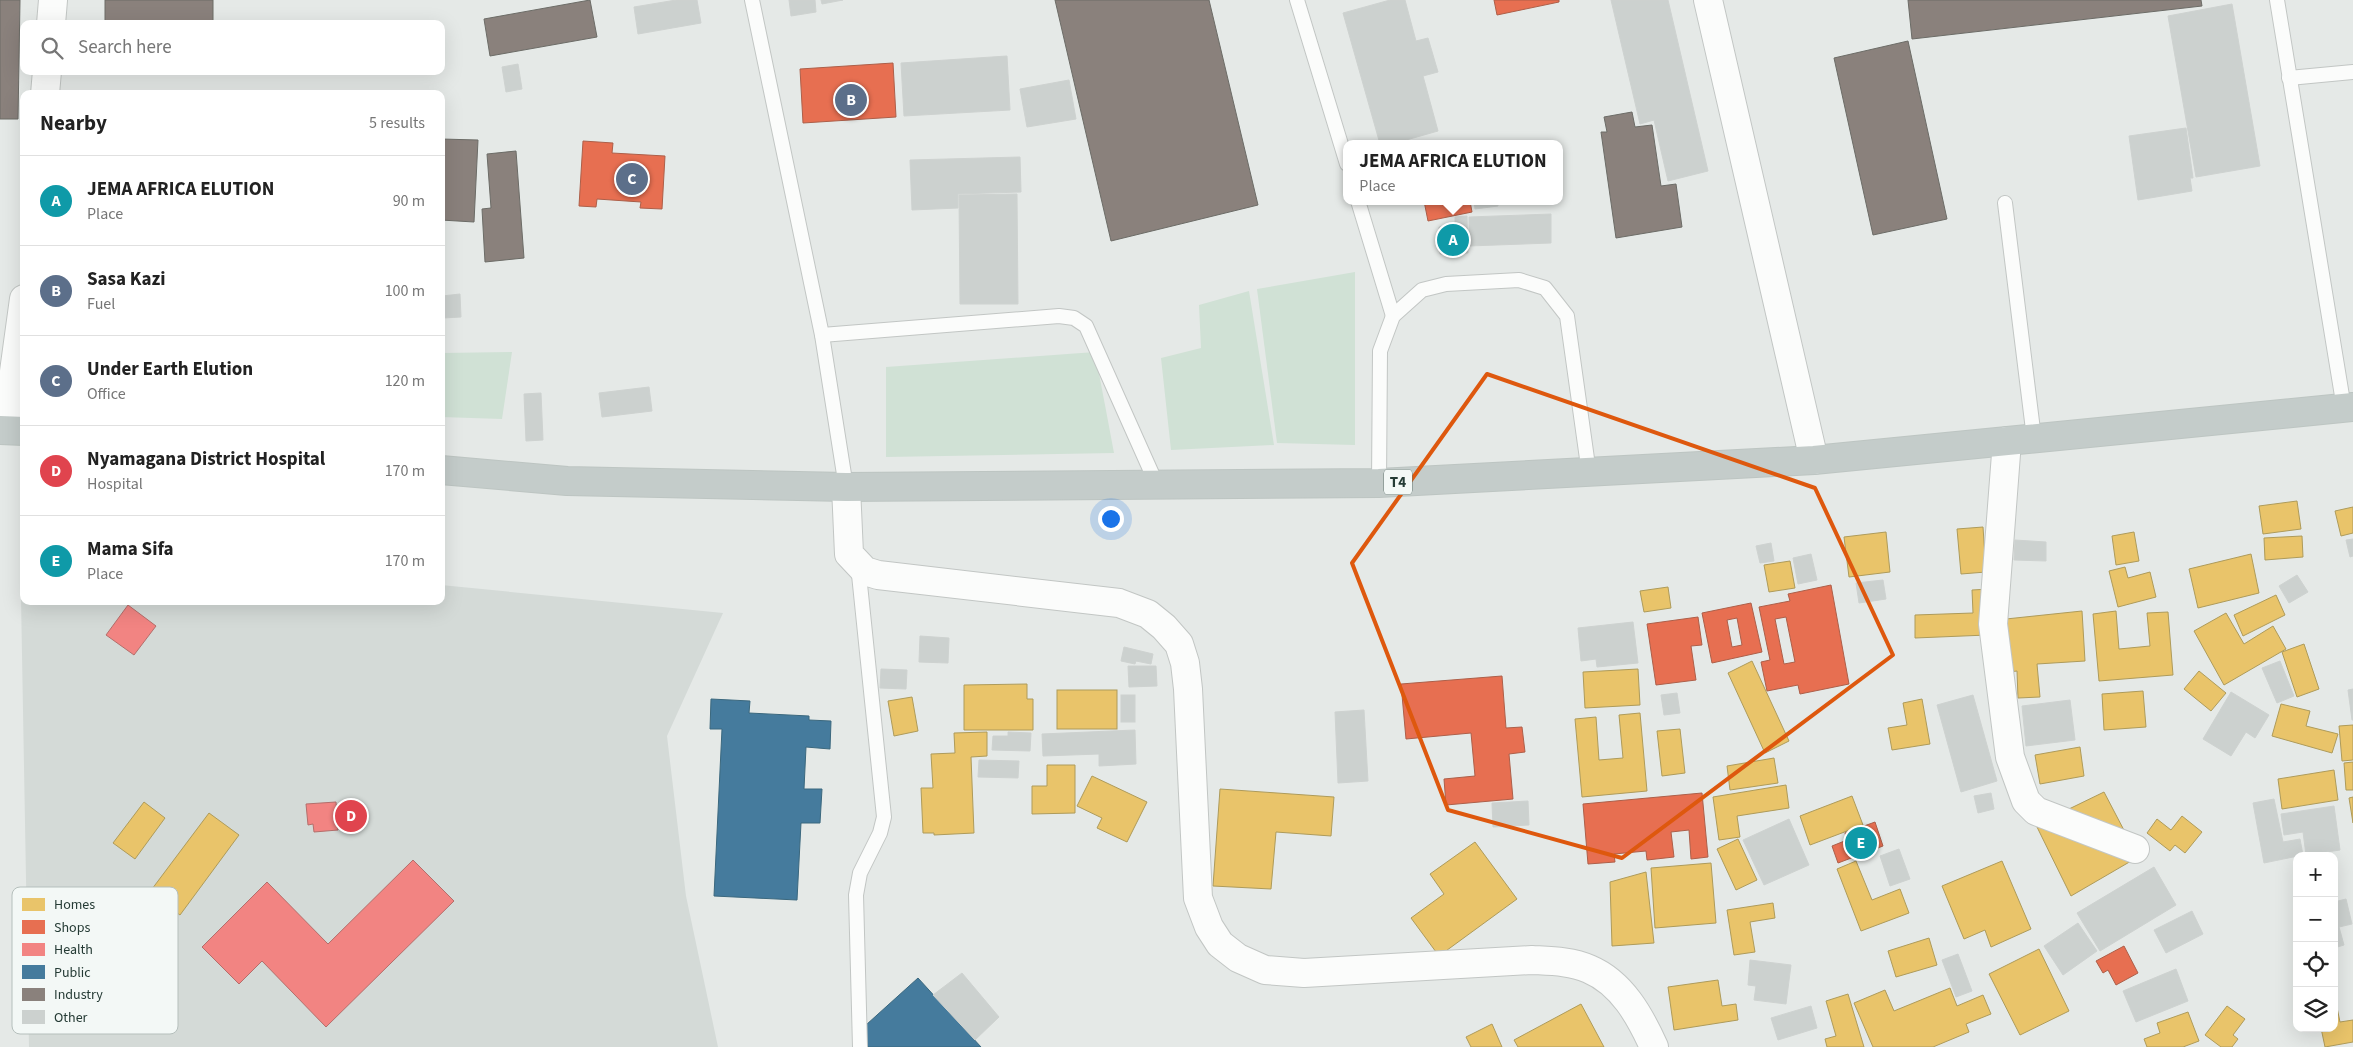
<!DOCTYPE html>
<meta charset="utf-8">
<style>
:root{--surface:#fff;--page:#f6f6f6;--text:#222;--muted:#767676;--line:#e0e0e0;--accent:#d93025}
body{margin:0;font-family:"Source Sans 3",sans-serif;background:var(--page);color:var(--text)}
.controls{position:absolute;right:15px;bottom:15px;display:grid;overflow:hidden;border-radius:10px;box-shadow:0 5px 20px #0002}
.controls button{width:45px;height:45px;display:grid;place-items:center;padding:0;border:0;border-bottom:1px solid var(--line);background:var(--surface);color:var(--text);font:25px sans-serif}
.you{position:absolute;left:1110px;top:518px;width:18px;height:18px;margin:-12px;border:4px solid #fff;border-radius:50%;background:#1a73e8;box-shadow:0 0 0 8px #1a73e833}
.badge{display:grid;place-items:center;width:32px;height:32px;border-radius:50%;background:var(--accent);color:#fff;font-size:16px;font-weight:700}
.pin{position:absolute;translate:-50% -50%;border:2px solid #fff;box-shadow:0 1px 5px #0006}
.popup{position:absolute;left:1343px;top:140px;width:220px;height:65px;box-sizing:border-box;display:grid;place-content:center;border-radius:10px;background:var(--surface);filter:drop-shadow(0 1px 4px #0005);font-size:16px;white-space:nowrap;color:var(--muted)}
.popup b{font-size:19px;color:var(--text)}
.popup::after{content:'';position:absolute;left:50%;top:100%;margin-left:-10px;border:10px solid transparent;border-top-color:var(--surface)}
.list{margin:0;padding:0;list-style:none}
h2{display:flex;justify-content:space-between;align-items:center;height:65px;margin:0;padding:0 20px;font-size:21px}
h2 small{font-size:16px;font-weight:400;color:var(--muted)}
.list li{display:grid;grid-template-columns:32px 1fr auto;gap:15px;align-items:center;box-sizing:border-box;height:90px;padding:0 20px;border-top:1px solid var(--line)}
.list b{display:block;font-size:19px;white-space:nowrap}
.list p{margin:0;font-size:16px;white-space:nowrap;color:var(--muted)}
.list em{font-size:16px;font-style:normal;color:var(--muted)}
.icon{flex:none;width:28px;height:28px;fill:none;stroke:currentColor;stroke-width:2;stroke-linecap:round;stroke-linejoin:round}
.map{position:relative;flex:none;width:2353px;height:1047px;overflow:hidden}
.search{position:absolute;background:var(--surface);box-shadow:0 5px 20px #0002;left:20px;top:20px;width:425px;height:55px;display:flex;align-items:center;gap:12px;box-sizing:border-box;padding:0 18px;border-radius:10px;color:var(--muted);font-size:19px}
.panel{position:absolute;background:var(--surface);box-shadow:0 5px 20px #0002;left:20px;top:90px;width:425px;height:515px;border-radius:10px}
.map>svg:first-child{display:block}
.built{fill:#d4dad7}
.green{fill:#d0e1d5}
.homes{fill:#e9c46a;stroke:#ae9b5a}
.shops{fill:#e76f51;stroke:#ad5f49;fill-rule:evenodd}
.health{fill:#f28482;stroke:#b46e6b}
.public{fill:#457b9d;stroke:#3b687e}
.industry{fill:#8a817c;stroke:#6c6c67}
.building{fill:#ccd1cf;stroke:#ced2d0}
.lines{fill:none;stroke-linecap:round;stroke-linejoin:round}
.service-casing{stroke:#c2c6c4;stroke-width:16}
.minor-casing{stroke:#c2c6c4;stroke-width:30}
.trunk-casing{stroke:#bdc5c2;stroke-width:30}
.service{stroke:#fbfcfb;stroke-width:14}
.minor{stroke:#fbfcfb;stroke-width:28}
.trunk{stroke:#c4ccca;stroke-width:28}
.marked{fill:none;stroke:#de580e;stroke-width:4;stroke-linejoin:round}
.labels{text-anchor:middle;stroke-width:5;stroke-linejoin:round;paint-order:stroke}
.shield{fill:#f3f8f6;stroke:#63746f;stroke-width:1}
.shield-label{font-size:15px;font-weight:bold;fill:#253b35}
.key{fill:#f3f8f6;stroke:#b5bfbc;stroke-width:1}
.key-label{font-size:14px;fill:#253b35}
</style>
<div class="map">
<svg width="2353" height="1047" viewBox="0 0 2353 1047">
<rect width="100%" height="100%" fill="#e5e9e7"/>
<path class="built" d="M20 542H24V601H441V585L723 613 667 736 686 896 718 1047H29Z"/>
<g class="green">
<path d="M1355 272V445L1277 443 1257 289Z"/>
<path d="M1249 291 1274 445 1171 450 1161 358 1201 348 1199 305Z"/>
<path d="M512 352 502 419 441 417V353Z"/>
<path d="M1095 352 1114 453 886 457V367Z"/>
</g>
<g class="homes">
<path d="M2297 501 2301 529 2263 534 2259 506Z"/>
<path d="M2353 507V533L2341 536 2335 511Z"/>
<path d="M1983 527 1986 572 1961 574 1957 529Z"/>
<path d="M1886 532 1890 572 1849 577 1844 537Z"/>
<path d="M2134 532 2139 561 2116 565 2112 536Z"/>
<path d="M2302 536 2303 557 2265 560 2264 538Z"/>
<path d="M2251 554 2259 593 2198 608 2189 569Z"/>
<path d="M1790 561 1795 588 1769 592 1764 565Z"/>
<path d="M2125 567 2128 578 2150 572 2156 597 2118 607 2109 571Z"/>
<path d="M1668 587 1671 608 1644 612 1640 591Z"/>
<path d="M1990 589 1987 635 1915 638V615L1973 613 1972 590Z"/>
<path d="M2276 595 2285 615 2243 636 2234 615Z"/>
<path d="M2082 611 2085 661 2037 664 2040 697 2018 698 2017 671 2009 672 2006 619Z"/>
<path d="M2116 611 2119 649 2150 646 2147 613 2168 612 2173 675 2099 681 2093 614Z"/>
<path d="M2226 613 2244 644 2273 626 2286 649 2224 685 2194 631Z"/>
<path d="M2304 644 2319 689 2297 697 2282 652Z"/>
<path d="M1752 661 1789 741 1765 753 1728 673Z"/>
<path d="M1638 669 1640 705 1585 708 1583 672Z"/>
<path d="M2199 671 2226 693 2211 711 2184 689Z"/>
<path d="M1027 684V699H1033V730H964V685Z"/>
<rect x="1057" y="690" width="60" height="39"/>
<path d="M2143 691 2146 727 2104 730 2102 694Z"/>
<path d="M912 697 918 731 894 736 888 701Z"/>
<path d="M1922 699 1930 744 1892 750 1888 728 1907 725 1903 703Z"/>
<path d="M2281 704 2310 711 2306 726 2338 734 2332 753 2272 736Z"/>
<path d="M1640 713 1647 791 1582 797 1575 719 1596 717 1599 760 1623 758 1619 715Z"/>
<path d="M2353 725V760L2342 761 2339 726Z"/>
<path d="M1680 729 1685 773 1662 776 1657 731Z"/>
<path d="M987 732V756L971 757 974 833 934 835V833H923L921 788H933L931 754 955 753 954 733Z"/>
<path d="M2080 747 2084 776 2040 784 2035 755Z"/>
<path d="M1774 758 1778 783 1730 790 1727 766Z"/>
<path d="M2353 762V790H2346L2344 763Z"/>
<path d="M1047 765H1075V813L1032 814V786H1047Z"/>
<path d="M2334 770 2338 800 2282 809 2278 779Z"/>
<path d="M1092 776 1147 802 1127 842 1097 828 1102 818 1077 806Z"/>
<path d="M1786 785 1789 808 1737 816 1740 837 1719 840 1713 797Z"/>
<path d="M1220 789 1334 797 1331 836 1276 832 1271 889 1213 886Z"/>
<path d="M2104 792 2138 857 2071 896 2036 825Z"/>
<path d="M1852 796 1863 825 1810 845 1800 816Z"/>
<path d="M2353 797V823L2349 798Z"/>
<path d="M144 802 165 818 135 859 113 843Z"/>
<path d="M209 813 239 835 180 915 149 893Z"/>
<path d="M2182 816 2202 832 2185 853 2175 845 2170 851 2147 833 2157 819 2171 830Z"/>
<path d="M1738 839 1757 880 1736 890 1717 849Z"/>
<path d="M1475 842 1517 899 1439 956 1411 918 1444 894 1430 874Z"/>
<path d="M1856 861 1872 900 1900 889 1909 913 1861 931 1837 869Z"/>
<path d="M2002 861 2031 929 1991 947 1985 930 1964 939 1942 886Z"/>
<path d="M1711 863 1716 923 1655 928 1651 868Z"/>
<path d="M1646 872 1654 943 1612 946 1610 882Z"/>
<path d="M1773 903 1775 918 1750 922 1755 952 1734 955 1727 910Z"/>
<path d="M1929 938 1937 965 1896 977 1888 951Z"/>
<path d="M2039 949 2069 1011 2020 1035 1989 974Z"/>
<path d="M1718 980 1722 1006 1736 1004 1738 1020 1674 1030 1668 987Z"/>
<path d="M1950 988 1957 1006 1983 995 1991 1014 1966 1024 1969 1032 1933 1047H1873L1854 1003 1885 990 1894 1011Z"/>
<path d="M2334 993 2340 1022 2353 1020V1042L2325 1047 2321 1028H2334Z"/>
<path d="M1848 994 1864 1047H1827L1825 1039 1836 1036 1826 1001Z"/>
<path d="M1581 1004 1604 1047H1518L1514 1040Z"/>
<path d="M2227 1006 2245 1019 2233 1035 2238 1039 2232 1047H2221L2205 1035Z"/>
<path d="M2188 1012 2199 1041 2183 1047H2147L2144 1039 2160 1033 2157 1023Z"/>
<path d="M1492 1024 1502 1047H1471L1466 1037Z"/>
</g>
<g class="shops">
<path d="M1494 0H1559V2L1497 15Z"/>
<path d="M893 63 896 117 803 123 800 69Z"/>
<path d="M583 141 613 143 612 153 665 156 662 209 640 208 641 202 597 199 596 207 579 206Z"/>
<path d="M1424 201H1470L1472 212 1428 221Z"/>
<path d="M1831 585 1849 684 1800 694 1798 685 1767 691 1761 662 1770 660 1759 607 1790 601 1788 594ZM1786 617 1795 662 1784 664 1775 619Z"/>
<path d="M1751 603 1762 652 1712 663 1702 613ZM1737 618 1742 645 1732 647 1727 620Z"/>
<path d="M1698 617 1702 645 1691 646 1696 680 1656 685 1647 624Z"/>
<path d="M1502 676 1506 728 1522 727 1525 752 1509 754 1513 799 1446 805 1444 779 1475 776 1471 733 1406 739 1401 684Z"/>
<path d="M1702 793 1708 857 1691 859 1689 830 1671 832 1674 857 1647 860 1646 851 1614 854 1615 862 1588 864 1583 804Z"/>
<path d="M1875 822 1883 846 1838 863 1832 846 1847 840 1845 833Z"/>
<path d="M2124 946 2138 973 2116 985 2108 970 2103 973 2096 961Z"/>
</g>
<g class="health">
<path d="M128 605 156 626 134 655 106 635Z"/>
<path d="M336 802 338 830 314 832 313 824 308 825 306 804Z"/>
<path d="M413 860 454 901 326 1027 262 961 239 984 202 947 267 882 328 944Z"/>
</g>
<g class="public">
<path d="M711 699 750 701 749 713 809 716V720L831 721 830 749 806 747 804 789H822L820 823H801L797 900 714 896 722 729H710Z"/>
<path d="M918 978 981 1047H868L856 1034Z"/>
</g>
<g class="industry">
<path d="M0 0H20L18 119H0Z"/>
<path d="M105 0H213V21L105 22Z"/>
<path d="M590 0 597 37 490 56 484 19Z"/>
<path d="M1055 0H1209L1258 205 1111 241Z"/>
<path d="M1908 0H2201L2202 6 1912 39Z"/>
<path d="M1908 41 1947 219 1873 235 1834 58Z"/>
<path d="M1632 112 1635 127 1652 125 1661 186 1676 184 1682 227 1616 238 1601 132H1607L1604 117Z"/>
<path d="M441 139 478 140 474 222 441 220Z"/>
<path d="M516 151 524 258 485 262 482 209 491 208 487 154Z"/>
</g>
<g class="building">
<path d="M676 0H697L701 23 638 34 634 7Z"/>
<path d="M789 0H815L816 12 791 16Z"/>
<path d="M821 0H843L822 4Z"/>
<path d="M1390 0H1405L1416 41 1428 38 1438 72 1423 76 1438 131 1392 144H1380L1343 13Z"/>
<path d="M1611 0H1668L1708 171 1668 181 1654 120 1640 124Z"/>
<path d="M2232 4 2260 166 2196 177 2168 16Z"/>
<path d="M1007 56 1010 110 904 116 901 63Z"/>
<path d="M518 64 522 89 506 92 502 67Z"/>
<path d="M1069 80 1076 119 1027 127 1020 89Z"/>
<path d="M2186 128 2193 178H2190L2192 191 2138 200 2129 136Z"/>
<path d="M1020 157 1021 192 958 194V208L912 210 910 160Z"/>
<path d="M1017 194 1018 304H960L959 195Z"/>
<path d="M1474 201H1497L1498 206 1475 209Z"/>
<path d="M1551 214V243L1469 246V217Z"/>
<path d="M1467 216 1468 253 1440 254 1439 227 1455 226V217Z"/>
<path d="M460 294 461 317 443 318 442 296Z"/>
<path d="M649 387 652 411 602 417 599 393Z"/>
<path d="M541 393 543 440 526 441 524 394Z"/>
<path d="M2353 539V556L2350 557 2346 540Z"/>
<path d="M2015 540 2046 542V561L2014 560Z"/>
<path d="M1771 543 1774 561 1760 563 1756 546Z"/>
<path d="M1811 554 1817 580 1798 584 1793 558Z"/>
<path d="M2297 575 2308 592 2289 603 2279 586Z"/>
<path d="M1883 580 1886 599 1859 603 1856 583Z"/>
<path d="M1633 622 1638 663 1597 667 1596 659 1581 661 1578 628Z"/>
<path d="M920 636 949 638 948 663 919 662Z"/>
<path d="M1124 647 1153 654 1151 664 1136 661 1135 664 1121 661Z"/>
<path d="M2280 661 2294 696 2277 703 2262 668Z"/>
<path d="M1128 666H1156L1157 686 1129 687Z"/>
<path d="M881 669 907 670 906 689 880 688Z"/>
<path d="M2353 689V720H2352L2348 690Z"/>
<path d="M2231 692 2269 715 2255 738 2246 732 2231 756 2203 739Z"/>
<path d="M1677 693 1680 713 1664 715 1661 695Z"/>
<rect x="1121" y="695" width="14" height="27"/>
<path d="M1973 695 1997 781 1961 792 1937 705Z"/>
<path d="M2070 700 2075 740 2026 746 2022 706Z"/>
<path d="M1364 710 1368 781 1338 783 1335 712Z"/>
<path d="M1135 730 1136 764 1099 766V754L1043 756 1042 734Z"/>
<path d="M1008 732 1031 733 1030 751 992 750 993 736H1008Z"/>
<path d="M979 760 1019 761 1018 778 978 777Z"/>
<path d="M1991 793 1994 809 1978 813 1974 796Z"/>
<path d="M2274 799 2283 842 2300 839 2303 855 2264 863 2253 803Z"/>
<path d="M1528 801 1529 825 1493 827 1492 803Z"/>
<path d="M2334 806 2340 850 2306 855 2303 832 2284 835 2281 814Z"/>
<path d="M1789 819 1809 865 1764 885 1743 840Z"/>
<path d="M1899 849 1910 879 1890 886 1880 856Z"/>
<path d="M2154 867 2176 905 2100 951 2077 913Z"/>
<path d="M2346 899 2352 924 2339 927 2344 945 2334 948V902Z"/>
<path d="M2192 911 2203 934 2166 953 2154 930Z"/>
<path d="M2078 923 2097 951 2063 975 2044 946Z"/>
<path d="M1958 954 1972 991 1956 997 1942 960Z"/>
<path d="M1750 960 1791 965 1786 1004 1754 1000 1756 986 1748 985Z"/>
<path d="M2176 969 2188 1001 2136 1022 2123 991Z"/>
<path d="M962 973 999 1017 975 1040 933 995Z"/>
<path d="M1811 1006 1817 1028 1778 1040 1771 1018Z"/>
</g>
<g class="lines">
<g class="service-casing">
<g id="service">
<path d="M752 0 822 335 846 487"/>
<path d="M1297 0 1347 164"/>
<path d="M2277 0 2344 408"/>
<path d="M2289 78 2353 72"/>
<path d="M1358 201 1393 316"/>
<path d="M2005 203 2034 438"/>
<path d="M822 335 1059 316 1074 318 1086 326 1157 485"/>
<path d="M1379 483 1380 351 1393 316 1422 290 1446 284 1519 280 1545 288 1567 316 1589 473"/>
<path d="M858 565 884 817 880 833 860 873 856 895 860 1047"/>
</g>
</g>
<g class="minor-casing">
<g id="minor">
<path d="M1708 0 1814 460"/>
<path d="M51 24 53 0"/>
<path d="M45 94 47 71"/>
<path d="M6 430 24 299"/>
<path d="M2007 441 1993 624 2010 757 2026 801 2036 811 2135 849"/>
<path d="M846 487 849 554 865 571 878 575 1119 603 1148 614 1164 627 1179 644 1185 663 1188 689 1198 898 1209 927 1220 944 1238 958 1265 970 1304 973 1532 960C1550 961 1571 961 1589 969 1622 983 1640 1016 1654 1047"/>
</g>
</g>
<g class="trunk-casing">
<g id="trunk">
<path d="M0 430 24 431"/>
<path d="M441 470 567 481 846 487 1379 483 1814 460 2353 407"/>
</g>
</g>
<use href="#service" class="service"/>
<use href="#minor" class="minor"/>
<use href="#trunk" class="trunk"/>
</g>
<path class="marked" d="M1487 374 1815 488 1893 655 1622 858 1448 810 1352 563Z"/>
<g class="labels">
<rect class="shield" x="1384" y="469.5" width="28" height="25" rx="4"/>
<g class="shield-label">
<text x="1398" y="487">T4</text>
</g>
</g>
<rect x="12" y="887" width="166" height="147" rx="8" class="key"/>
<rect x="22" y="898" width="23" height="13" fill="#e9c46a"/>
<rect x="22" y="920" width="23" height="14" fill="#e76f51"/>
<rect x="22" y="943" width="23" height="13" fill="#f28482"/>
<rect x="22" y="965" width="23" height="14" fill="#457b9d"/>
<rect x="22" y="988" width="23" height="13" fill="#8a817c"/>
<rect x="22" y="1010" width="23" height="14" fill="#ccd1cf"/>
<g class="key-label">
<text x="54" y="909">Homes</text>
<text x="54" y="932">Shops</text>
<text x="54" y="954">Health</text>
<text x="54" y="977">Public</text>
<text x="54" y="999">Industry</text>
<text x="54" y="1022">Other</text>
</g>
</svg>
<div class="controls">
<button>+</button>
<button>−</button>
<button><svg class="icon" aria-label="locate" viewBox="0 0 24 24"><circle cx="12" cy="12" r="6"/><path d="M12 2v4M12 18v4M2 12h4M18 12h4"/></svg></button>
<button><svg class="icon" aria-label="layers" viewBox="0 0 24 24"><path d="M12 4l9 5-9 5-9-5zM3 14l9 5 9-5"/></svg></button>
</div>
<div class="you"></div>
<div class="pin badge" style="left:1453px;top:240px;background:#0f9aa8">A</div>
<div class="popup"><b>JEMA AFRICA ELUTION</b>Place</div>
<div class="pin badge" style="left:851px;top:100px;background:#5c6f8a">B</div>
<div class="pin badge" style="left:632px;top:179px;background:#5c6f8a">C</div>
<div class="pin badge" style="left:351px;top:816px;background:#e0444e">D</div>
<div class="pin badge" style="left:1861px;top:843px;background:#0f9aa8">E</div>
<div class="search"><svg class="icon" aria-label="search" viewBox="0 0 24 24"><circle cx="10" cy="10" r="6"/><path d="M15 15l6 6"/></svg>Search here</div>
<section class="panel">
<h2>Nearby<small>5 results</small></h2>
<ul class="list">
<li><span class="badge" style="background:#0f9aa8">A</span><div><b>JEMA AFRICA ELUTION</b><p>Place</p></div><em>90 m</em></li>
<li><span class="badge" style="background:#5c6f8a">B</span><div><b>Sasa Kazi</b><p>Fuel</p></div><em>100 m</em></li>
<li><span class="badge" style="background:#5c6f8a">C</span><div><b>Under Earth Elution</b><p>Office</p></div><em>120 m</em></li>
<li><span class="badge" style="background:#e0444e">D</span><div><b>Nyamagana District Hospital</b><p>Hospital</p></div><em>170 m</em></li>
<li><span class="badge" style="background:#0f9aa8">E</span><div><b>Mama Sifa</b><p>Place</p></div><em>170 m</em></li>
</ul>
</section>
</div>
